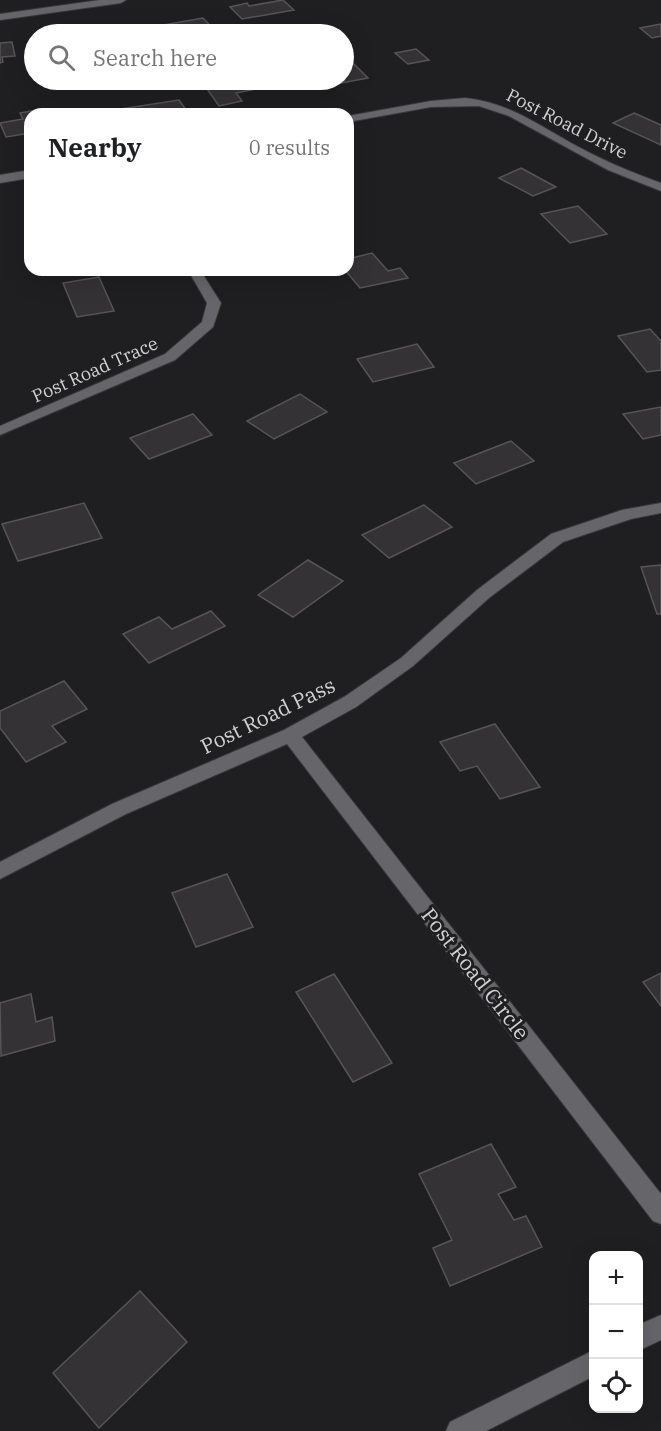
<!DOCTYPE html>
<meta charset="utf-8">
<style>
:root{--surface:#fff;--page:#f6f6f6;--text:#202124;--muted:#757577;--line:#e0e0e0}
body{margin:0;font-family:"IBM Plex Serif",serif;background:var(--page);color:var(--text)}
.controls{position:absolute;right:18px;bottom:18px;display:grid;overflow:hidden;border-radius:12px;box-shadow:0 6px 24px #0002}
.controls button{width:54px;height:54px;display:grid;place-items:center;padding:0;border:0;border-bottom:2px solid var(--line);background:var(--surface);color:var(--text);font:30px sans-serif}
.list{margin:0;padding:0;list-style:none}
h2{display:flex;justify-content:space-between;align-items:center;height:78px;margin:0;padding:0 24px;font-size:26px}
h2 small{font-size:20px;font-weight:400;color:var(--muted)}
.icon{flex:none;width:33px;height:33px;fill:none;stroke:currentColor;stroke-width:2;stroke-linecap:round;stroke-linejoin:round}
.map{position:relative;flex:none;width:661px;height:1431px;overflow:hidden}
.search{position:absolute;background:var(--surface);box-shadow:0 6px 24px #0002;left:24px;top:24px;width:330px;height:66px;display:flex;align-items:center;gap:15px;box-sizing:border-box;padding:0 21px;border-radius:33px;color:var(--muted);font-size:22px}
.panel{position:absolute;background:var(--surface);box-shadow:0 6px 24px #0002;left:24px;top:108px;width:330px;height:168px;border-radius:18px}
.map>svg:first-child{display:block}
.building{fill:#343235;stroke:#575457;stroke-width:1.5}
.lines{fill:none;stroke-linecap:round;stroke-linejoin:round}
.minor-casing{stroke:#39393b;stroke-width:2}
.minor{fill:#66666a;fill-rule:evenodd}
.labels{text-anchor:middle;stroke-width:6;stroke-linejoin:round;paint-order:stroke}
.far-street-label{font-size:18px;fill:#d1d1d3;stroke:#1f1f21}
.street-label{font-size:21px;fill:#d1d1d3;stroke:#1f1f21}
</style>
<div class="map">
<svg width="661" height="1431" viewBox="0 0 661 1431">
<rect width="100%" height="100%" fill="#1f1f21"/>
<g class="building">
<path d="M283 0 294 10 242 19 230 7 247 3 249 6Z"/>
<path d="M203 18 214 30 186 34H159L152 27Z"/>
<path d="M661 24V36L652 38 640 28Z"/>
<path d="M128 29 131 34H93Z"/>
<path d="M12 42 15 56 2 57 3 62 0 63V43Z"/>
<path d="M416 49 429 60 408 64 395 53Z"/>
<path d="M354 64 368 78 325 86 323 83 309 85 305 80H344V66Z"/>
<path d="M257 80H260L266 87 236 93 242 101 219 106 207 89Z"/>
<path d="M179 100 189 114 101 112Z"/>
<path d="M42 109 45 114H30V133L6 137 0 123 23 119 20 113Z"/>
<path d="M634 113 661 125V145L613 123Z"/>
<path d="M521 168 556 187 533 196 499 178Z"/>
<path d="M578 206 607 234 570 243 541 214Z"/>
<path d="M372 253 388 271 400 268 408 278 360 288 345 270H348V259Z"/>
<path d="M99 277 114 311 77 317 63 283Z"/>
<path d="M650 329 661 341V370L647 372 618 336Z"/>
<path d="M417 344 434 367 373 382 357 359Z"/>
<path d="M300 394 327 412 274 439 247 421Z"/>
<path d="M661 407V435L643 439 623 414Z"/>
<path d="M193 414 212 435 149 459 130 438Z"/>
<path d="M511 441 534 461 476 484 454 463Z"/>
<path d="M84 503 102 538 18 561 2 524Z"/>
<path d="M424 505 452 527 389 558 362 535Z"/>
<path d="M308 560 343 581 293 617 258 595Z"/>
<path d="M661 565V614H657L641 567Z"/>
<path d="M211 611 225 626 149 663 123 634 159 617 172 629Z"/>
<path d="M64 681 87 709 52 726 66 742 26 762 0 728V711Z"/>
<path d="M495 724 540 787 500 799 477 766 460 771 440 742Z"/>
<path d="M227 874 253 927 196 947 172 893Z"/>
<path d="M661 973V1006L643 982Z"/>
<path d="M334 974 392 1063 353 1082 296 992Z"/>
<path d="M31 994 36 1022 52 1017 55 1041 1 1056 0 1003Z"/>
<path d="M491 1144 516 1187 498 1194 514 1220 526 1216 542 1247 450 1286 433 1248 452 1240 419 1174Z"/>
<path d="M140 1291 187 1342 99 1428 53 1373Z"/>
</g>
<g class="lines">
<g class="minor-casing">
<g id="minor">
<path d="M100 0H126L121 3 0 20V14Z"/>
<path d="M465 98C506 102 536 123 571 143 600 159 630 172 661 183V191L608 170 509 116 479 106 431 107 348 122V116L431 101Z"/>
<path d="M30 170V178L0 183V175Z"/>
<path d="M188 270H200L221 303 213 327 175 360 0 435V426L165 354 202 322 207 303Z"/>
<path d="M661 503V513L631 519 563 542 489 598 413 666 356 707 302 737 661 1194V1224L653 1221 287 744 126 814 0 879V862L112 804 284 730 344 697 401 658 477 590 551 534 622 510Z"/>
<path d="M661 1315V1340L638 1351V1325Z"/>
<path d="M594 1350V1376L486 1431H446L450 1422Z"/>
</g>
</g>
<use href="#minor" class="minor"/>
</g>
<g class="labels">
<g class="far-street-label">
<text transform="translate(567 124) rotate(27)" y="6">Post Road Drive</text>
<text transform="translate(95 370) rotate(-24)" y="6">Post Road Trace</text>
</g>
<g class="street-label">
<text transform="translate(268 716) rotate(-26)" y="7">Post Road Pass</text>
<text transform="translate(475 974) rotate(52)" y="7">Post Road Circle</text>
</g>
</g>
</svg>
<div class="controls">
<button>+</button>
<button>−</button>
<button><svg class="icon" aria-label="locate" viewBox="0 0 24 24"><circle cx="12" cy="12" r="6"/><path d="M12 2v4M12 18v4M2 12h4M18 12h4"/></svg></button>
</div>
<div class="search"><svg class="icon" aria-label="search" viewBox="0 0 24 24"><circle cx="10" cy="10" r="6"/><path d="M15 15l6 6"/></svg>Search here</div>
<section class="panel">
<h2>Nearby<small>0 results</small></h2>
<ul class="list">
</ul>
</section>
</div>
